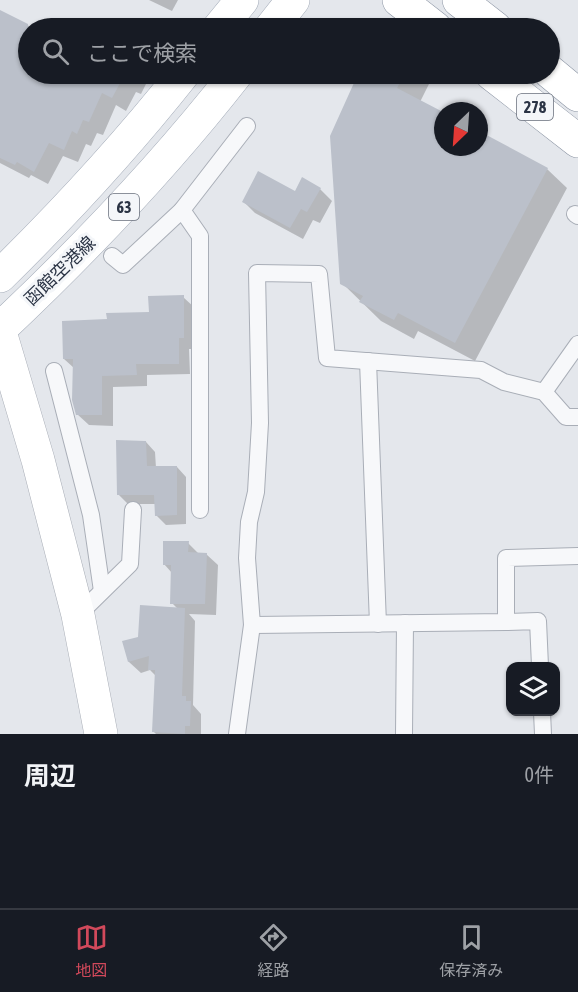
<!DOCTYPE html>
<html lang="ja">
<meta charset="utf-8">
<style>
:root{--surface:#171b24;--page:#20242c;--text:#f1f3f6;--muted:#9ea1a6;--line:#363941;--accent:#d1495b}
body{margin:0;font-family:"Asap Condensed","Noto Sans JP",sans-serif;background:var(--page);color:var(--text)}
.controls{position:absolute;right:18px;bottom:18px;display:grid;overflow:hidden;border-radius:12px;box-shadow:0 2px 4px #0004}
.controls button{width:54px;height:54px;display:grid;place-items:center;padding:0;border:0;border-bottom:2px solid var(--line);background:var(--surface);color:var(--text);font:30px sans-serif}
.compass{position:absolute;left:434px;top:102px;width:54px;height:54px;border-radius:50%;background:var(--surface);box-shadow:0 2px 4px #0004;rotate:205deg}
.list{margin:0;padding:0;list-style:none}
h2{display:flex;justify-content:space-between;align-items:center;height:78px;margin:0;padding:0 24px;font-size:26px}
h2 small{font-size:20px;font-weight:400;color:var(--muted)}
.icon{flex:none;width:33px;height:33px;fill:none;stroke:currentColor;stroke-width:2;stroke-linecap:round;stroke-linejoin:round}
.map{position:relative;flex:none;width:578px;height:734px;overflow:hidden}
.search{position:absolute;background:var(--surface);box-shadow:0 2px 4px #0004;left:18px;right:18px;top:18px;height:66px;display:flex;align-items:center;gap:15px;box-sizing:border-box;padding:0 21px;border-radius:33px;color:var(--muted);font-size:22px}
.sheet{height:174px;background:var(--surface)}
nav{display:flex;justify-content:space-around;align-items:center;box-sizing:border-box;height:84px;border-top:2px solid var(--line);background:var(--surface);font-size:16px;color:var(--muted)}
nav a{display:grid;justify-items:center;gap:3px}
nav .on{color:var(--accent)}
.map>svg:first-child{display:block}
.shadow{fill:#0003}
.building{fill:#bbc0ca}
.lines{fill:none;stroke-linecap:round;stroke-linejoin:round}
.lane-casing{stroke:#a9aeb7;stroke-width:18}
.secondary-casing{stroke:#a9aeb7;stroke-width:34}
.primary-casing{stroke:#a3abb8;stroke-width:34}
.highway-casing{stroke:#8b94a3;stroke-width:34}
.lane{stroke:#f7f8fa;stroke-width:16}
.secondary{stroke:#fff;stroke-width:33}
.primary{stroke:#fff;stroke-width:33}
.highway{stroke:#fff;stroke-width:33}
.labels{text-anchor:middle;stroke-width:6;stroke-linejoin:round;paint-order:stroke}
.shield{fill:#f4f6f9;stroke:#676e7b;stroke-width:1.5}
.shield-label{font-size:16px;font-weight:bold;fill:#2b3445}
.street-label{font-size:18px;fill:#2b3445;stroke:#f4f6f9}
</style>
<div class="map">
<svg width="578" height="734" viewBox="0 0 578 734">
<rect width="100%" height="100%" fill="#e4e7ec"/>
<g class="shadow">
<path d="M149 0H178L172 11Z"/>
<path d="M0 12 33 28H28V74H151L141 94 136 92 126 111 116 105 103 135 97 133 91 146 86 144 78 162 63 156 48 184 31 175 29 178 0 163Z"/>
<path d="M47 18 67 28H42Z"/>
<path d="M338 23 348 28H317L318 27Z"/>
<path d="M343 74H421L430 82 420 102 443 114V147H479V133L547 169 567 188 475 361 418 331 414 339 381 321 342 283 356 81Z"/>
<path d="M320 189 332 201 320 223 313 220 303 239 255 213 244 202Z"/>
<path d="M183 297 195 308V349H189L190 374 147 375V386L113 387V426L89 425 77 414 74 368 64 359 108 321 150 313Z"/>
<path d="M146 442 155 452 156 468 177 467 186 477V524L166 525 156 515V504H128L118 494Z"/>
<path d="M188 543 199 554H206L218 565 216 615 189 614 195 621 193 705 201 714V734H156L154 732 156 676 150 670 141 673 129 662 124 642 139 638 178 609 172 603V573L164 564Z"/>
</g>
<g class="building">
<path d="M0 10 28 24V74H125L112 98 102 93 89 122 83 120 77 134 72 131 64 150 49 143 34 172 17 162 15 165 0 158Z"/>
<path d="M358 74H405L397 88 443 112V147H479V131L548 168 455 343 398 313 394 320 359 302 363 296 340 284 330 136Z"/>
<path d="M258 171 295 191 302 177 321 188 307 212 301 209 290 228 242 202Z"/>
<path d="M184 295V338H179V364H136L137 375 102 376V415H76L72 400 73 359H63L62 321 107 319 106 313 149 312 148 296Z"/>
<path d="M116 440 146 441 147 466H177V515L155 516 154 495H117Z"/>
<path d="M163 541H189L188 552 207 553 205 604H170L171 565H163Z"/>
<path d="M140 605 185 608 182 696H186V701H191L190 726H185V734L152 732 155 670H148L149 656 128 662 122 641 138 637Z"/>
</g>
<g class="lines">
<g class="lane-casing">
<g id="lane">
<path d="M182 210 200 236V510"/>
<path d="M575 214 578 216"/>
<path d="M112 256 123 265 182 210 247 126"/>
<path d="M368 361 378 624"/>
<path d="M54 371 91 515 102 591"/>
<path d="M544 392 578 344"/>
<path d="M578 417H566L544 392 504 382 481 370 327 358 319 274 257 273 260 423 256 492 249 522 247 558 252 625 506 622V558L578 556"/>
<path d="M78 615 130 564 133 510"/>
<path d="M506 622 538 621 540 666"/>
<path d="M542 712 543 734"/>
<path d="M237 734 252 625"/>
<path d="M404 734 405 623"/>
</g>
</g>
<g class="secondary-casing">
<path id="secondary" d="M0 332 38 460 78 615 101 734"/>
</g>
<g class="primary-casing">
<g id="primary">
<path d="M219 28 242 0"/>
<path d="M271 28 293 0"/>
<path d="M0 276C65 212 126 146 183 74"/>
<path d="M0 329C85 249 164 166 236 74"/>
</g>
</g>
<g class="highway-casing">
<g id="highway">
<path d="M399 0 435 28"/>
<path d="M459 0 495 28"/>
<path d="M550 72 578 95"/>
<path d="M492 74 578 141"/>
</g>
</g>
<use href="#lane" class="lane"/>
<use href="#secondary" class="secondary"/>
<use href="#primary" class="primary"/>
<use href="#highway" class="highway"/>
</g>
<g class="labels">
<g class="shield">
<rect x="517" y="94" width="36" height="26" rx="4.5"/>
<rect x="109" y="194" width="30" height="26" rx="4.5"/>
</g>
<g class="shield-label">
<text x="535" y="113">278</text>
<text x="124" y="213">63</text>
</g>
<g class="street-label">
<text transform="translate(60 271) rotate(-44)" y="6">函館空港線</text>
</g>
</g>
</svg>
<div class="controls">
<button><svg class="icon" aria-label="layers" viewBox="0 0 24 24"><path d="M12 4l9 5-9 5-9-5zM3 14l9 5 9-5"/></svg></button>
</div>
<svg class="compass" viewBox="-18 -18 36 36"><path d="M0-13l5 13h-10z" fill="#e53935"/><path d="M0 13l5-13h-10z" fill="#9ea1a6"/></svg>
<div class="search"><svg class="icon" aria-label="search" viewBox="0 0 24 24"><circle cx="10" cy="10" r="6"/><path d="M15 15l6 6"/></svg>ここで検索</div>
</div>
<section class="sheet">
<h2>周辺<small>0件</small></h2>
<ul class="list">
</ul>
</section>
<nav>
<a class="on"><svg class="icon" aria-label="map" viewBox="0 0 24 24"><path d="M3 6l6-2 6 2 6-2v14l-6 2-6-2-6 2zM9 4v14M15 6v14"/></svg>地図</a>
<a><svg class="icon" aria-label="directions" viewBox="0 0 24 24"><path d="M12 3l9 9-9 9-9-9zM9 14v-3h6M13 9l2 2-2 2"/></svg>経路</a>
<a><svg class="icon" aria-label="saved" viewBox="0 0 24 24"><path d="M7 4h10v16l-5-4-5 4z"/></svg>保存済み</a>
</nav>
